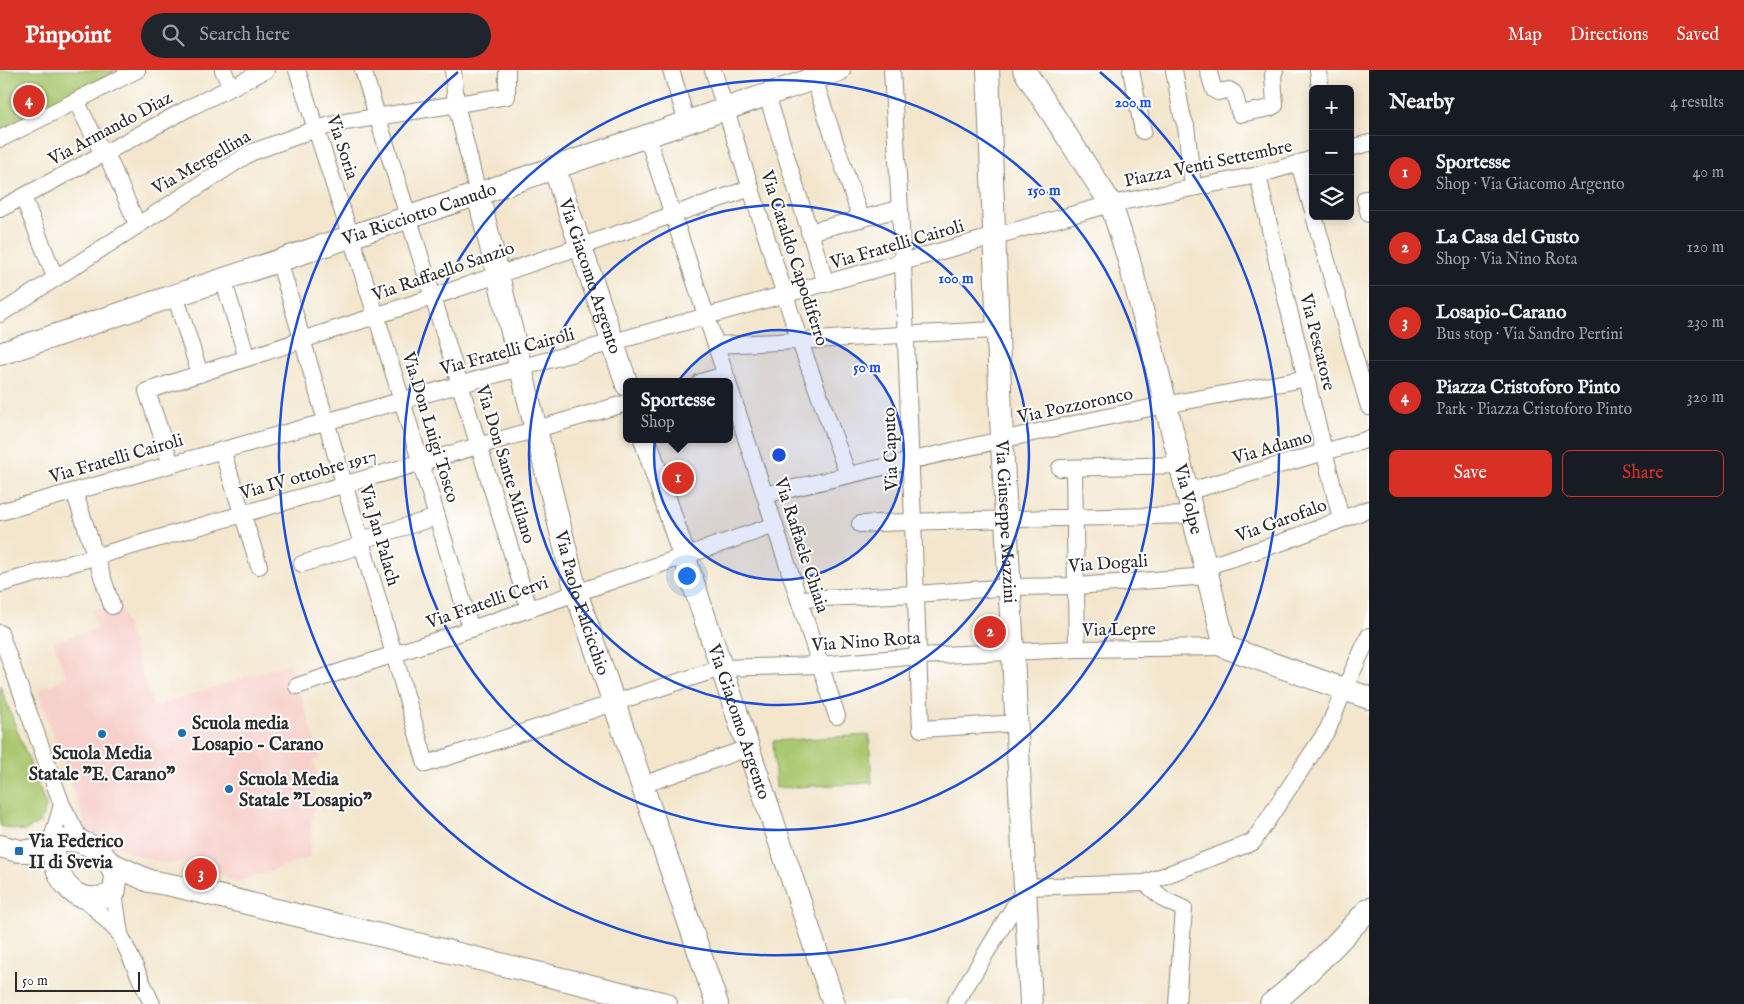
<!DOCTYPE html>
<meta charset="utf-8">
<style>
:root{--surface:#171b24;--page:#20242c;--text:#f1f3f6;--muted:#9ea1a6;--line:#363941;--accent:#d93025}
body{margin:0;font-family:"IM FELL English",serif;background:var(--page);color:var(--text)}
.controls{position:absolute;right:15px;top:15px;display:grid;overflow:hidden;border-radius:8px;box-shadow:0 2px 12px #0003}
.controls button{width:45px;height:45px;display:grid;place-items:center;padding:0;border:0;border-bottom:1px solid var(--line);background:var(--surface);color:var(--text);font:25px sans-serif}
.scale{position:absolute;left:15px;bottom:12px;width:125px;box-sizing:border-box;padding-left:5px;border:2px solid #2b2b2b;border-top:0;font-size:14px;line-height:18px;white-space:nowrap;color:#2b2b2b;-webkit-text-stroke:4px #fff;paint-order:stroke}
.you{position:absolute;left:686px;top:505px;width:18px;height:18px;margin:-12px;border:4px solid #fff;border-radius:50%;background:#1a73e8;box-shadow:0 0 0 8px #1a73e833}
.badge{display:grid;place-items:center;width:32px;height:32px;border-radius:50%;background:var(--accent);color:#fff;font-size:16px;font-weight:700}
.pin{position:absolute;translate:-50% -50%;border:2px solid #fff;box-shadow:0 1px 5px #0006}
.popup{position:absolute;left:623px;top:308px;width:110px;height:65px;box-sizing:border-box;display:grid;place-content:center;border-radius:8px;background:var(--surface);filter:drop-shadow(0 1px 4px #0005);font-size:16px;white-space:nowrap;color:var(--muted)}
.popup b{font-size:19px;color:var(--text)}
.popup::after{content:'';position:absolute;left:50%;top:100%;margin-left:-10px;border:10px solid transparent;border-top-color:var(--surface)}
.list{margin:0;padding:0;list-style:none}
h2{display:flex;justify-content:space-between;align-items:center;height:65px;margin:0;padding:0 20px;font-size:21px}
h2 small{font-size:16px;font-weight:400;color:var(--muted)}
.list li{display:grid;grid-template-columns:32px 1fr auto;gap:15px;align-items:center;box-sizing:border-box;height:75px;padding:0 20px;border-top:1px solid var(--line)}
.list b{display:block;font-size:19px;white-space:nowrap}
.list p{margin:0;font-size:16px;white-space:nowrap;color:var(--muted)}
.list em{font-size:16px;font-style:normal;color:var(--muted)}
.actions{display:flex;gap:10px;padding:15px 20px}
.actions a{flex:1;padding:11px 0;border:1px solid var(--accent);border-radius:8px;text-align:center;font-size:18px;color:var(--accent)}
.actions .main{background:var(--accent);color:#fff}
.icon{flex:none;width:28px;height:28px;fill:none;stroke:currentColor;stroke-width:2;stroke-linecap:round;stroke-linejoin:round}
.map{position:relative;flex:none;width:1369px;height:934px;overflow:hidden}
header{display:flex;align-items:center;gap:30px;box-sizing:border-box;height:70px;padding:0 25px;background:var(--accent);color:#fff}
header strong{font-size:24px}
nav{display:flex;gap:28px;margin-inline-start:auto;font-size:18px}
.search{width:350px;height:45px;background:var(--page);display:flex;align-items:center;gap:12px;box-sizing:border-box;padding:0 18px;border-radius:28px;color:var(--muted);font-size:19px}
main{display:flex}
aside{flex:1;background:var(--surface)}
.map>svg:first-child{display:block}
.built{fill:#f7d0cb}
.green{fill:#aac870;stroke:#6a7a4e}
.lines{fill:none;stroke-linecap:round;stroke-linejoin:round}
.street-casing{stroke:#8f887c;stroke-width:18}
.secondary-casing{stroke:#8f887c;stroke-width:24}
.street{stroke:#fff;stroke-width:16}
.secondary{stroke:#fff;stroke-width:22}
.ring{fill:none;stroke:#1d4ed8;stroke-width:2.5}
.poi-dot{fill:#1f6fb2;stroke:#fff;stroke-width:2}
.labels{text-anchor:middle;stroke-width:4;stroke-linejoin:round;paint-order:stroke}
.street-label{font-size:18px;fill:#2b2b2b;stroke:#fff}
.poi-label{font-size:18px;font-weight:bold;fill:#2b2b2b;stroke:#fff;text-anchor:start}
.centre{fill:#1d4ed8;stroke:#fff;stroke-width:2.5}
.ring-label{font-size:15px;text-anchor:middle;font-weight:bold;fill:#1d4ed8;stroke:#fff;stroke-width:4;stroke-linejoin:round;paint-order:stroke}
</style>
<header>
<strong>Pinpoint</strong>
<div class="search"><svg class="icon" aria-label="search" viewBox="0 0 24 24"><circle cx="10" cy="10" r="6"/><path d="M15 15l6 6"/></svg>Search here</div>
<nav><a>Map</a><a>Directions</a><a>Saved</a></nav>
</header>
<main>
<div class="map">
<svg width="1369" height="934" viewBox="0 0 1369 934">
<rect width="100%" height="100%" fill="#fff"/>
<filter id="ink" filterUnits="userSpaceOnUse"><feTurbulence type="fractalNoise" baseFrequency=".02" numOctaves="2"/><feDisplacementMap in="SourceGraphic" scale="10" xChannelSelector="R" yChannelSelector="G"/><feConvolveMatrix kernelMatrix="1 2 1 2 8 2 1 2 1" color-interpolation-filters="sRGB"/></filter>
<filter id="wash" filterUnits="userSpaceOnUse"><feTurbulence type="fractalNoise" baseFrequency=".0096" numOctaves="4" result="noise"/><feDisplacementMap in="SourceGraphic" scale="20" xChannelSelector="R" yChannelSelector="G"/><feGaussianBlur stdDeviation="1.12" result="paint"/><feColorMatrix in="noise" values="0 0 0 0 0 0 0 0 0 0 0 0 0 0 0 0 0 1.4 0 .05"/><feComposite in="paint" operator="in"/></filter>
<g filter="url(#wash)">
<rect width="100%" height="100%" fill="#f3e6cd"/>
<path class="built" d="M119 532 153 637 290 593 321 688 313 691 317 703 309 788 238 812 229 810 217 800 184 792 166 793 137 786 89 764 37 620 57 613V611L66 608 54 572 97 558 92 540Z"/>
<g class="green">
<path d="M0 0H117L0 61Z"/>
<path d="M0 615 46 736 41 752 24 761 0 756Z"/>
<path d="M869 665 872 713 776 718 773 671Z"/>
</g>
</g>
<g filter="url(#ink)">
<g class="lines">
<g class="street-casing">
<g id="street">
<path d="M223 0 231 17"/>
<path d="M297 0 376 245 471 559"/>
<path d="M363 0 529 539"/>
<path d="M453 0 456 34 478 124"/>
<path d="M671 0 687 52"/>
<path d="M713 0 800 272 848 405"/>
<path d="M811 0 861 149"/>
<path d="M892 0 903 193 921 659 1018 653"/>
<path d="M1131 0 1143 61"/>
<path d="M1174 0 1182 45 1186 56 1193 117"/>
<path d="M1208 0 1214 20 1218 22 1229 20 1234 23 1240 44 1270 38 1275 35 1273 5 1275 0"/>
<path d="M1318 0 1320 19"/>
<path d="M767 25 826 214"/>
<path d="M76 31 103 84"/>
<path d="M647 66 728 312"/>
<path d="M0 69 137 0"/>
<path d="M1350 78 1369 73"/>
<path d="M106 83 137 154"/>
<path d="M1299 94 1313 141"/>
<path d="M1258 105 1279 200 1341 449"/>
<path d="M23 127 55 207"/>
<path d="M1365 129 1369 144"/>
<path d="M0 139 189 38 266 0"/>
<path d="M1314 146 1369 337"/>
<path d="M809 162 899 139"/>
<path d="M279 190 426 694 721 598 820 595 919 586 1077 579 1225 577"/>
<path d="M223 209 247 288"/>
<path d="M175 225 200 304"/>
<path d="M0 244 250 83 316 59 339 53 507 26V0"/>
<path d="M716 275C810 271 904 264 998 260"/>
<path d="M701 312 725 305"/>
<path d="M729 316 837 646"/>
<path d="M222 380 259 496"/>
<path d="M171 394 147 321 433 227 751 118"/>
<path d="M1060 398 1181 395"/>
<path d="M1074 398 1077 579"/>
<path d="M74 421 112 536"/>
<path d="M1186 422 1369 369"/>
<path d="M765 425C898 393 1031 362 1165 335 1212 326 1259 318 1306 308"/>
<path d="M0 442 1111 134 1258 105 1313 89"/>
<path d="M860 454C971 449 1082 448 1193 445"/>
<path d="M361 470 437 447"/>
<path d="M302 494 362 475"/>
<path d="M1205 497 1280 473 1369 439"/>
<path d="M0 514 627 333"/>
<path d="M799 529 916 524 1011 517 1077 516 1207 506"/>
<path d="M0 563 62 735 81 771"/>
<path d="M297 616 471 559 775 455"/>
<path d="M642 715 748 678"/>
<path d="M51 772 62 735"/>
<path d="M1145 813 1165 830 1184 839 1177 934"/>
<path d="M114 823 120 864 152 934"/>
<path d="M84 827 120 864"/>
<path d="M955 934 1026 817 1145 813 1253 772 1328 659 1344 620 1369 566"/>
</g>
</g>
<g class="secondary-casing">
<g id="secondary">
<path id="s1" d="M988 0 1002 371 1031 934"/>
<path id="s2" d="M1024 0 1111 134 1128 187 1150 270 1225 577 1369 628"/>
<path id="s3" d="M554 97 627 315"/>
<path id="s4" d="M478 124 576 522 717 934"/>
<path id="s5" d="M0 284 478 124 839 0"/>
<path id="s6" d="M645 369 834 934"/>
<path d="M0 776C8 778 18 782 27 781 41 780 53 770 68 770 94 770 122 795 114 823 74 842 55 808 51 772"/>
<path d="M110 793 149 811 176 816 666 934"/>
<path d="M1271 934C1307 906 1338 872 1369 839"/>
</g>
</g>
<use href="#street" class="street"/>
<use href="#secondary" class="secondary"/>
</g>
</g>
<circle cx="779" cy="385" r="125" fill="#1d4ed8" fill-opacity=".12"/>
<g class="ring">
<circle cx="779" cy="385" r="125"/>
<circle cx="779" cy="385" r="250"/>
<circle cx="779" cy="385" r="375"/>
<path d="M1100 2A500 500 0 1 1 458 2"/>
</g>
<g class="poi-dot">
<circle cx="182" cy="663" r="5"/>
<circle cx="102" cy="664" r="5"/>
<circle cx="229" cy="719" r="5"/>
<rect x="14" y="776" width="10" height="10" rx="2.5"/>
</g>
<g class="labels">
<g class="street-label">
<text transform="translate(110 58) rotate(-28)" y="6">Via Armando Diaz</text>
<text transform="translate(343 77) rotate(72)" y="6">Via Soria</text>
<text transform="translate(201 92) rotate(-30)" y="6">Via Mergellina</text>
<text transform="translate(1208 93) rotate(-12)" y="6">Piazza Venti Settembre</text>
<text dy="6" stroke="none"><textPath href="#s5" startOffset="442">Via Ricciotto Canudo</textPath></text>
<text transform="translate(897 174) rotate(-16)" y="6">Via Fratelli Cairoli</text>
<text transform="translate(795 188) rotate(72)" y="6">Via Cataldo Capodiferro</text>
<text transform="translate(443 201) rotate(-19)" y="6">Via Raffaello Sanzio</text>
<text dy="6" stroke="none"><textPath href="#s3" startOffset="115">Via Giacomo Argento</textPath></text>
<text transform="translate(1318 272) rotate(76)" y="6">Via Pescatore</text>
<text transform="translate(507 281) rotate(-15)" y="6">Via Fratelli Cairoli</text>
<text transform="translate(1075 335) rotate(-12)" y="6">Via Pozzoronco</text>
<text transform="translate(431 357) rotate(73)" y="6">Via Don Luigi Tosco</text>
<text transform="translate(1272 377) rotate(-16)" y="6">Via Adamo</text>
<text transform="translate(890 379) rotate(-92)" y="6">Via Caputo</text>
<text transform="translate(116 388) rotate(-16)" y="6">Via Fratelli Cairoli</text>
<text transform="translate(506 394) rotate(73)" y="6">Via Don Sante Milano</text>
<text transform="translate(308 404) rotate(-16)" y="6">Via IV ottobre 1917</text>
<text dy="6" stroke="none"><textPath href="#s2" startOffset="465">Via Volpe</textPath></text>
<text transform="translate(1281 450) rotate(-20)" y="6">Via Garofalo</text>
<text dy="6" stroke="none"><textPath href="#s1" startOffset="452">Via Giuseppe Mazzini</textPath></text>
<text transform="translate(380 465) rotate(74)" y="6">Via Jan Palach</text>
<text transform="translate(802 475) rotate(72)" y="6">Via Raffaele Chiaia</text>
<text transform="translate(1108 493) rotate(-4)" y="6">Via Dogali</text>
<text transform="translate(487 532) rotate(-19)" y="6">Via Fratelli Cervi</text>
<text dy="6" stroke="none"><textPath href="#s4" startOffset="422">Via Paolo Falcicchio</textPath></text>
<text transform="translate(1119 559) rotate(-1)" y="6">Via Lepre</text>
<text transform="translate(866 571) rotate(-4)" y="6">Via Nino Rota</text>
<text dy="6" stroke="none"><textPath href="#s6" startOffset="298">Via Giacomo Argento</textPath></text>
</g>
<g class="poi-label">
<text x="192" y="659">Scuola media<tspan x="192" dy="21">Losapio - Carano</tspan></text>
<text x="102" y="689" text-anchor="middle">Scuola Media<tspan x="102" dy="21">Statale "E. Carano"</tspan></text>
<text x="239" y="715">Scuola Media<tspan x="239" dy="21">Statale "Losapio"</tspan></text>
<text x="29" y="777">Via Federico<tspan x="29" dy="21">II di Svevia</tspan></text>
</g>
</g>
<circle cx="779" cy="385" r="8" class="centre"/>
<g class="ring-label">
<text x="1133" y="37">200 m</text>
<text x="1044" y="125">150 m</text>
<text x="956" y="213">100 m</text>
<text x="867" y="302">50 m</text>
</g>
</svg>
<div class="controls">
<button>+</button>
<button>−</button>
<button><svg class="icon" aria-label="layers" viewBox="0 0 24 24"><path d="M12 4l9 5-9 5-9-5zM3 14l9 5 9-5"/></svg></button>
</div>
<div class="scale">50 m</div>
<div class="you"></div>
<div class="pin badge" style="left:678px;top:408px">1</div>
<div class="popup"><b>Sportesse</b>Shop</div>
<div class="pin badge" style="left:990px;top:562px">2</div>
<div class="pin badge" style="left:201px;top:804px">3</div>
<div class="pin badge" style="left:29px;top:31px">4</div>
</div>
<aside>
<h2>Nearby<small>4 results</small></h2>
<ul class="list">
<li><span class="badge">1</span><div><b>Sportesse</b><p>Shop · Via Giacomo Argento</p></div><em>40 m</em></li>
<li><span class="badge">2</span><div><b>La Casa del Gusto</b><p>Shop · Via Nino Rota</p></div><em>120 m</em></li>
<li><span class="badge">3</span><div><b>Losapio-Carano</b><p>Bus stop · Via Sandro Pertini</p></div><em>230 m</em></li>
<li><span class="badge">4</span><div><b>Piazza Cristoforo Pinto</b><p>Park · Piazza Cristoforo Pinto</p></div><em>320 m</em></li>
</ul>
<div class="actions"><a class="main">Save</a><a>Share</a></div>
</aside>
</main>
